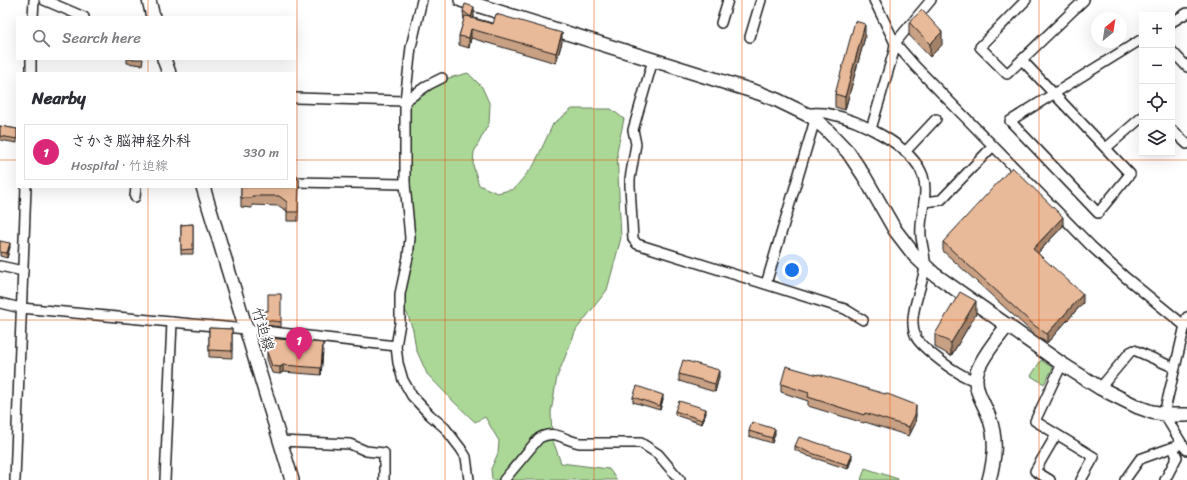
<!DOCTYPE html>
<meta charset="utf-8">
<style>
:root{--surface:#fff;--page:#f7f7f7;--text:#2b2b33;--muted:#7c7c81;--line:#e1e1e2;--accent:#db2777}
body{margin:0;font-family:Sriracha,"Klee One",sans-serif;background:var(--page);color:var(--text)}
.controls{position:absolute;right:12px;top:12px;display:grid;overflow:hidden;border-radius:0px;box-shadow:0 4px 16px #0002}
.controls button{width:36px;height:36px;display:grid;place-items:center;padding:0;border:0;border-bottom:1px solid var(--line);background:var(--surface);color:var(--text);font:20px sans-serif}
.compass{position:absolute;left:1091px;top:12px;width:36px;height:36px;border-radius:50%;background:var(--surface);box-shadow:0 4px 16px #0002;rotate:30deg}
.you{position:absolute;left:792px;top:270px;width:14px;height:14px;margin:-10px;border:3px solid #fff;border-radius:50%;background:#1a73e8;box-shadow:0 0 0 6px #1a73e833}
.badge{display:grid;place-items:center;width:26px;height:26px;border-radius:50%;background:var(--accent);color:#fff;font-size:13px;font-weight:700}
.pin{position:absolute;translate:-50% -33px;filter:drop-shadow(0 1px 2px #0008)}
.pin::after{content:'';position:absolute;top:21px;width:14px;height:12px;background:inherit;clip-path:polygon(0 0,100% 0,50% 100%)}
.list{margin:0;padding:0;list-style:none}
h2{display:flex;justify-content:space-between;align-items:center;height:52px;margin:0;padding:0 16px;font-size:17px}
h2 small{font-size:13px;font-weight:400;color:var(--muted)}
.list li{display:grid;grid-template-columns:26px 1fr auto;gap:12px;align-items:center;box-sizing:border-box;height:56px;margin:0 8px 8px;padding:0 8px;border:1px solid var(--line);border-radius:0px}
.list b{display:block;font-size:15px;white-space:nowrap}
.list p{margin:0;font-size:13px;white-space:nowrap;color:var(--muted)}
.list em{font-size:13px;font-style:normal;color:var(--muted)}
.icon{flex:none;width:22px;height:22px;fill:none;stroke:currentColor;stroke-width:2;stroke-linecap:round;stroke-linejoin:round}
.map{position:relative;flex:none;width:1187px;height:480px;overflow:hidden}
.search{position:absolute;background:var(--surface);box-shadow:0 4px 16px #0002;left:16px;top:16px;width:280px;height:44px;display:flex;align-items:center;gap:10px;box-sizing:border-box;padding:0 14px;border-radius:0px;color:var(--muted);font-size:15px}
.panel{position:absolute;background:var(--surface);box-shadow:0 4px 16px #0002;left:16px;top:72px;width:280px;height:116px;border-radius:0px}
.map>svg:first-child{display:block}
.green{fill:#abd897;stroke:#647a5a}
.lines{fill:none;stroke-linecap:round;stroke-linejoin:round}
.street-casing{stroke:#1c1c1c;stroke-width:12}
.secondary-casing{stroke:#1c1c1c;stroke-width:16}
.street{stroke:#fff;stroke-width:9}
.secondary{stroke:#fff;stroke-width:13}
.wall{fill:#c8a084;stroke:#1c1c1c}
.shaded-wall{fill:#a3826b;stroke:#1c1c1c}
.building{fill:#e9ba99;stroke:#1c1c1c}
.grid{fill:none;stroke:#e8590c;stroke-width:1;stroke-opacity:0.55}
.labels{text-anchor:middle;stroke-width:4;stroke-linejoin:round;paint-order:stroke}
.street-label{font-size:15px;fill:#1c1c1c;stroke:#fff}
</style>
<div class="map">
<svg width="1187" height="480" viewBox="0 0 1187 480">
<rect width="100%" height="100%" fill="#fff"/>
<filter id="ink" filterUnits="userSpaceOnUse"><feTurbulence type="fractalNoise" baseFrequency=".025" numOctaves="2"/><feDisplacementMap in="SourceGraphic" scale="8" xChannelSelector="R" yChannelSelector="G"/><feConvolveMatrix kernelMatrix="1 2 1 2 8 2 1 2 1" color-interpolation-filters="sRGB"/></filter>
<g filter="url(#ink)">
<g class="green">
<path d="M468 73 482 87 490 105 489 123 474 152 473 165 479 185 497 193 514 189 534 165 553 124 572 109H611L624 119 617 151 621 238 607 290 576 330 557 377 551 412 552 438 561 463 609 469 617 480H492L491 469 498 453 499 441 485 417 475 422 454 402 427 374 416 349 413 330 407 313 403 311 404 289 414 236 408 163V105L412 99 445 79Z"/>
<path d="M1041 360 1053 368 1044 384 1031 376Z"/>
<path d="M865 468 898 479V480H861Z"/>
</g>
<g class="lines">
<g class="street-casing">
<g id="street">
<path d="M44 0 84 17"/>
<path d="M422 0 411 47 405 101V184L410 238 408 257 400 294V323L396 346 398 363 403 380 412 396 430 415 445 428 461 449 466 457 469 480"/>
<path d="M931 0 895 43 915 66 1091 246 1125 277 1185 326"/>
<path d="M1026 0 980 47 1007 74 1084 0"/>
<path d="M33 17 34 0"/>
<path d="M1172 22 1187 13"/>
<path d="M721 23 728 0"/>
<path d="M750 37 761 0"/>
<path d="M1172 51 1187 67"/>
<path d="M653 60 633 130 636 144 630 179V186L633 239 637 244 845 309 863 320"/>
<path d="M1022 60 1130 174 1098 213 1010 121 1142 39"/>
<path d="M31 73V59"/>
<path d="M295 98 405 101 428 85 442 78"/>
<path d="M806 113C814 113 822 112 830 114 859 120 913 146 923 176 929 195 919 217 921 236 922 246 926 257 925 266 923 288 906 316 916 337 920 346 948 367 957 372 963 376 970 379 976 381"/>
<path d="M871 129 894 51 895 43 874 0"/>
<path d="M1172 130 1187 144"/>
<path d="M1106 148 1142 117"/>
<path d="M905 152 936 119"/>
<path d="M295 182 405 184"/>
<path d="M135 197 136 187"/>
<path d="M924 202 941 200 993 146"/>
<path d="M0 266 23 271"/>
<path d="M766 284 815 120"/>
<path d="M0 303 21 308 246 329 396 346"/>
<path d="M1187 317 1164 414 1182 444 1187 450"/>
<path d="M1062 364 1035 421 1094 457 1081 480"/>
<path d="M1100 388 1130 352 1134 350 1175 368"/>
<path d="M280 441 350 444 366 451 384 453V480"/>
<path d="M15 480 26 187"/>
<path d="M165 480 172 322"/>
<path d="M504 480 539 438C557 429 562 440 580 443H641L658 454 680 480"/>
<path d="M1050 480 1035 471 1056 435"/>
<path d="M1125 480 1140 459 1182 444"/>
<path d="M1165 480 1177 457 1173 448"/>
</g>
</g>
<g class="secondary-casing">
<g id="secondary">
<path d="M149 0 153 17"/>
<path d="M461 0 759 93 777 100 812 117 826 129 848 152 864 176 895 230 915 256 934 274 1062 364 1100 388 1138 407 1152 412 1170 415H1187"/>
<path d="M164 59 169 73"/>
<path d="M203 187 292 480"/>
<path d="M989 480C995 458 997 439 989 417 984 403 975 392 976 377 977 363 999 336 1008 325"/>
</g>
</g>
<use href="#street" class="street"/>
<use href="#secondary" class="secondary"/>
</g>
<g class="wall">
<path d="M463 11 474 16V18L562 42 556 63 471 38 469 48 459 45V36L464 20Z"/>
<path d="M909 22 942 45 930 57 909 35Z"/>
<path d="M865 37 845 110 835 107V94Z"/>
<path d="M127 59H143L142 65 127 63Z"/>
<path d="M0 126 17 129V143L0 140Z"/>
<path d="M299 179 298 221H287V211L279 206 252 205V208L241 207V187Z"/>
<path d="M193 224V254H181V225Z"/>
<path d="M1063 226 1038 253 1083 303 1047 343 1035 335 943 251V242Z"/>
<path d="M0 241 10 247 7 258 0 256Z"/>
<path d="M265 311H268L281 322V327L265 325Z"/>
<path d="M976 314 951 356 935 347V334Z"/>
<path d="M209 328 232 329V358L209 357Z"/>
<path d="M323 350 321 375 283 372 280 374 272 373 267 359V352Z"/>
<path d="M679 374 719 377 715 392 679 381Z"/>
<path d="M781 384 916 414 915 424 909 436 865 422 864 423 808 406V401L781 392Z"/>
<path d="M633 397 663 399 660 410 633 402Z"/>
<path d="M675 411 706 413 702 424 675 415Z"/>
<path d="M749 431 775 434 772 443 749 436Z"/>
<path d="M795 446 852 458 848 469 808 456 795 450Z"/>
</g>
<g class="shaded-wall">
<path d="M474 7V16L471 27V18Z"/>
<path d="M865 24V37L845 110V97Z"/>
<path d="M471 29V38L469 48V38Z"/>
<path d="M942 32V45L930 57V44Z"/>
<path d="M562 33V42L556 63V53Z"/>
<path d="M1063 217V226L1033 258V249Z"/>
<path d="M10 243V247L7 258V253Z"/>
<path d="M1083 294V303L1047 343V334Z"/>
<path d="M976 301V314L951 356V343Z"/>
<path d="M323 343V350L321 375V368Z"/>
<path d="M283 365V372L280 374V367Z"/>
<path d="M719 370V377L715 392V384Z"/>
<path d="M663 395V399L660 410V406Z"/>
<path d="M916 405V414L915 424 909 436V427Z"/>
<path d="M706 409V413L702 424V420Z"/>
<path d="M775 429V434L772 443V438Z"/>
<path d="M852 454V458L848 469V465Z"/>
</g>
<g class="building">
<path d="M465 4 474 7 471 18 493 24 496 14 562 33 556 53 471 29 469 38 459 36 465 16 471 17 463 11Z"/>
<path d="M922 10 942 32 930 44 909 22Z"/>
<path d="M855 21 865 24 845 97 835 94Z"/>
<path d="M0 126 17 129V139L0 136Z"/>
<path d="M1012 167 1063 217 1033 249 1083 294 1047 334 1035 326 943 242Z"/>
<path d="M295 178 299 179 298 212H287V202L279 196H252V198H241V187H295Z"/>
<path d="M193 224V249L181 250V225Z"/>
<path d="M0 241 10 243 7 253 0 252Z"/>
<path d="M960 292 976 301 951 343 935 334Z"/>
<path d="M268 294H281V322L265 320V311H268Z"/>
<path d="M209 328 232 329V351L209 350Z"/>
<path d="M268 338 323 343 321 368 283 365 280 367 272 366 267 352Z"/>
<path d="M683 360 719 370 715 384 679 374Z"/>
<path d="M786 366 818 375V374L885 394V393L916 405 915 415 909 427 865 413 864 415 808 397 809 393 781 384Z"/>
<path d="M637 386 663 395 660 406 633 397Z"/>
<path d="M679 401 706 409 702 420 675 411Z"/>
<path d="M752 422 775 429 772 438 749 431Z"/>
<path d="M799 437 852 454 848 465 808 452 795 446Z"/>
</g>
</g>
<path class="grid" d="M148 0V17M297 0V480M445 0V480M594 0V480M742 0V480M890 0V480M1039 0V480M148 59V73M0 160H17M295 160H1187M148 187V480M0 320H1187"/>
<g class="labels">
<g class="street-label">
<text transform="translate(263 329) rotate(73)" y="5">竹迫線</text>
</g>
</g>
</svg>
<div class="controls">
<button>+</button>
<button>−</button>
<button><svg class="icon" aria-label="locate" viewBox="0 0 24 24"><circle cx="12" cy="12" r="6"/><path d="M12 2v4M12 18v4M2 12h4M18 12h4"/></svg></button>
<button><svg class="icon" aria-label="layers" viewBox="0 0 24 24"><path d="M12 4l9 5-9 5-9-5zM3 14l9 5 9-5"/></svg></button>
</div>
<svg class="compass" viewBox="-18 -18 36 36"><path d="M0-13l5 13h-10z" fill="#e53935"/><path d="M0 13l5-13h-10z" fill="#7c7c81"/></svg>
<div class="you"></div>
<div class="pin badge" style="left:299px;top:360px">1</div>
<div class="search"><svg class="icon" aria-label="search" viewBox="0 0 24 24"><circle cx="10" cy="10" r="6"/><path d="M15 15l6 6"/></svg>Search here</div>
<section class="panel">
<h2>Nearby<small></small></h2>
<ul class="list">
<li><span class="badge">1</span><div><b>さかき脳神経外科</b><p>Hospital · 竹迫線</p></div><em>330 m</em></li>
</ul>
</section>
</div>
